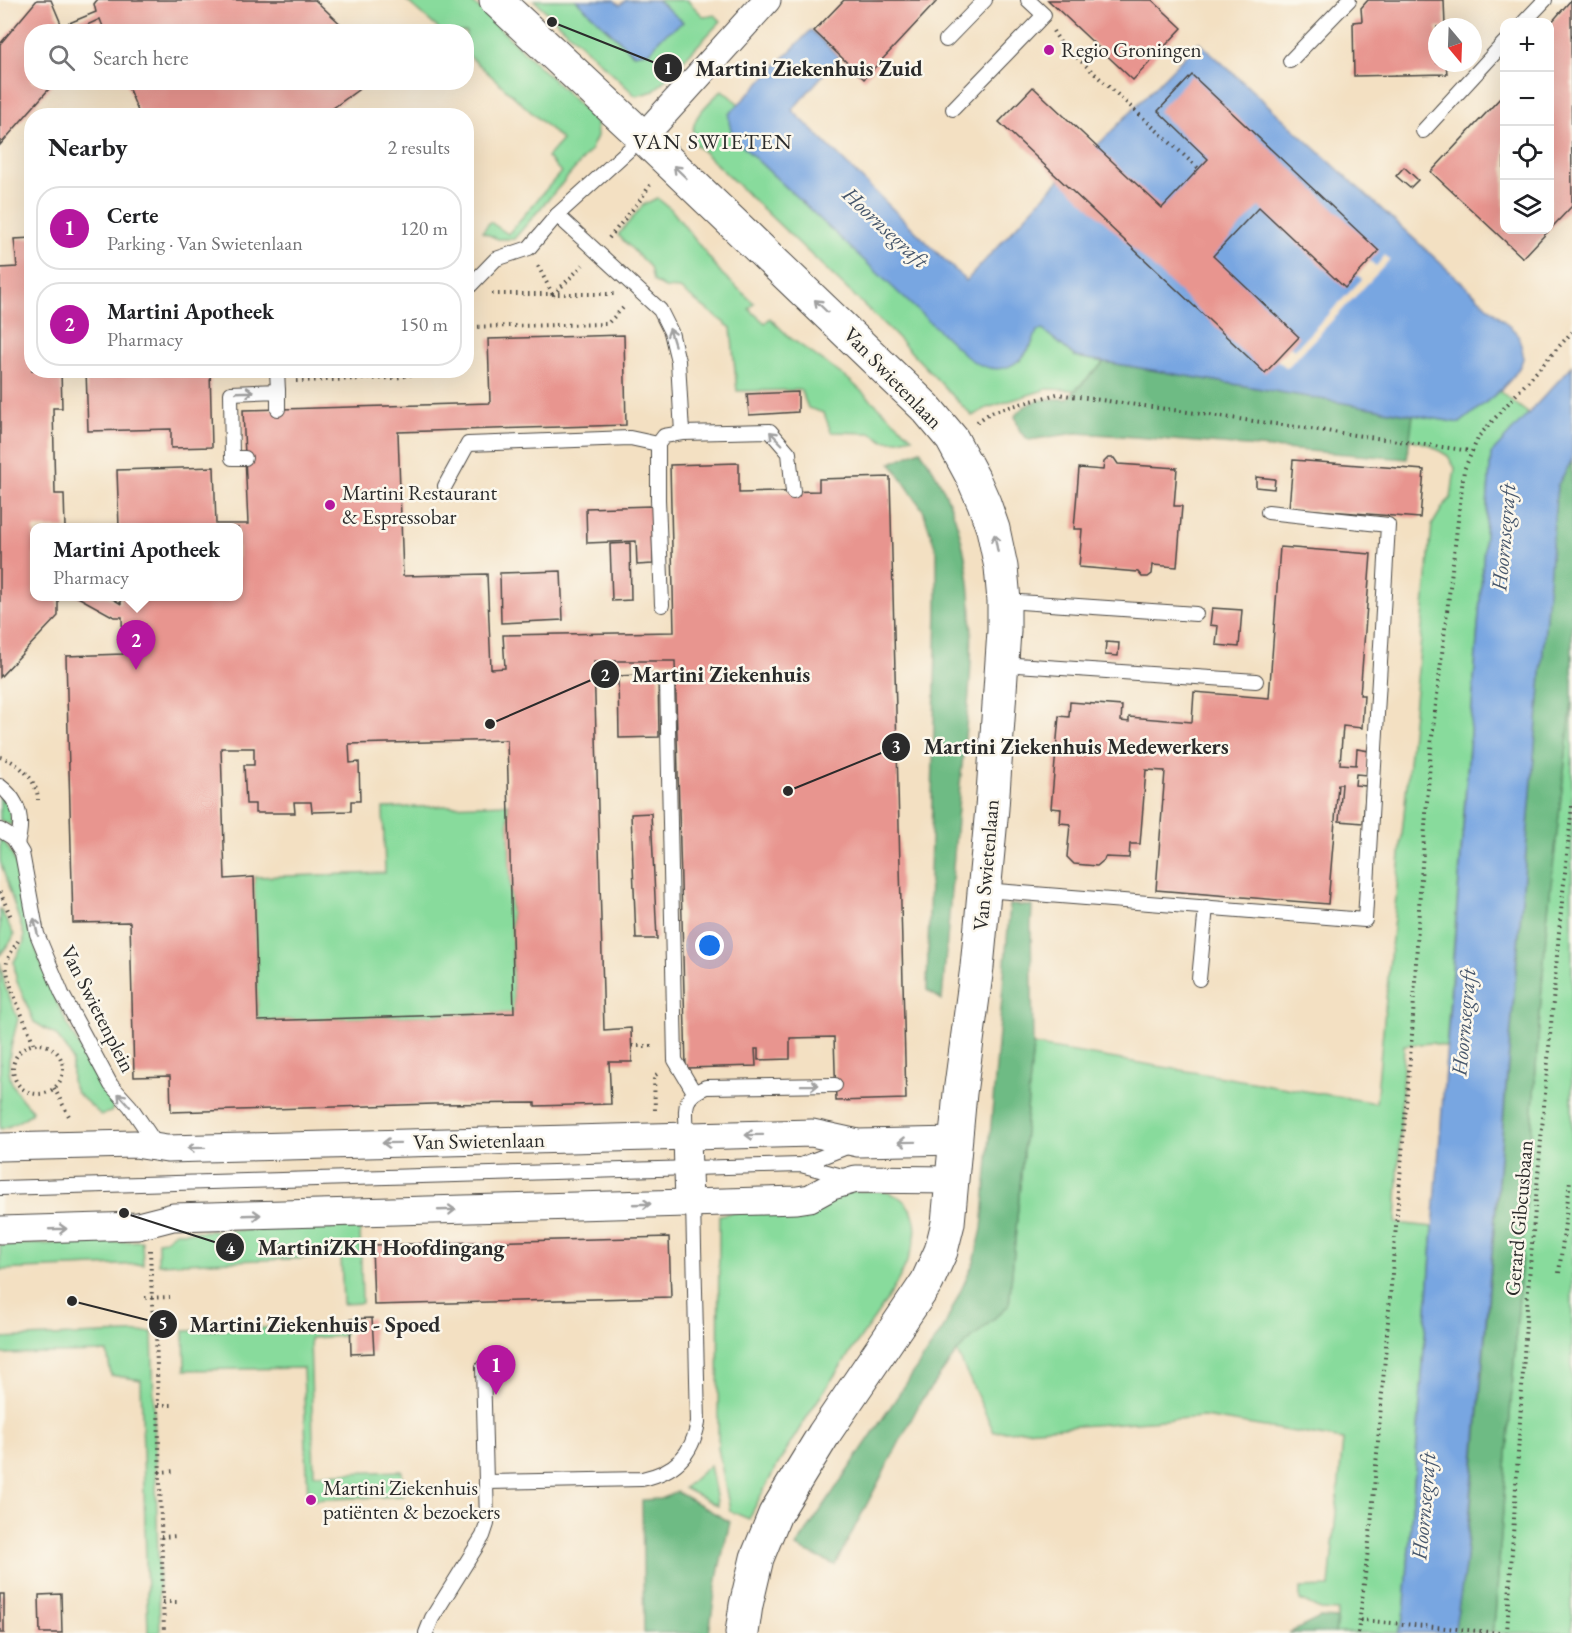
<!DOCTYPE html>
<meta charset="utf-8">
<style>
:root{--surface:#fff;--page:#f2f2f2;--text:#202124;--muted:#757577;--line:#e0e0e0;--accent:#b5179e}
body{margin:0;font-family:"EB Garamond",serif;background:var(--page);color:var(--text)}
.controls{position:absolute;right:18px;top:18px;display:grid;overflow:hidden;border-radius:12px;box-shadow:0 6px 24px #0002}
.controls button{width:54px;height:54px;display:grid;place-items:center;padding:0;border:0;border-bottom:2px solid var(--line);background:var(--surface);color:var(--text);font:30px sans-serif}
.compass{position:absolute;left:1428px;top:18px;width:54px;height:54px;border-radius:50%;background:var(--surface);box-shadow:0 6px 24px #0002;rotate:161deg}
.you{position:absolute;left:710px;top:946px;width:21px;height:21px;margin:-15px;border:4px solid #fff;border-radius:50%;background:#1a73e8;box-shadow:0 0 0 9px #1a73e833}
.badge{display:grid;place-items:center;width:39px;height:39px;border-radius:50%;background:var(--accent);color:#fff;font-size:20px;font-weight:700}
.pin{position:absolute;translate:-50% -50px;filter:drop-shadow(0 2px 3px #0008)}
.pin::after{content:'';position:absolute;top:32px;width:21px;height:18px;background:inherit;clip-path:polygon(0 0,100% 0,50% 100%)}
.popup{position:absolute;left:30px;top:523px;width:213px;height:78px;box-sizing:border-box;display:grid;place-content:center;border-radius:12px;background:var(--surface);filter:drop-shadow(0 2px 4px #0005);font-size:20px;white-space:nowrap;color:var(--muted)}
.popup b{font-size:22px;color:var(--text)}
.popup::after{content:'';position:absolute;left:50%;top:100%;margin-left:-12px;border:12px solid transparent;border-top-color:var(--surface)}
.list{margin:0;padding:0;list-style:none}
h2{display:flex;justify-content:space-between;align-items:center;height:78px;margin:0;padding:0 24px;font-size:26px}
h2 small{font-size:20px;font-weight:400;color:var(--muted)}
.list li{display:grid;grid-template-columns:39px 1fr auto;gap:18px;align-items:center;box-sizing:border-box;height:84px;margin:0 12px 12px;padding:0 12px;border:2px solid var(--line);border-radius:24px}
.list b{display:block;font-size:22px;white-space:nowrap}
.list p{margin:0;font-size:20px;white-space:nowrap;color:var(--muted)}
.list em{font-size:20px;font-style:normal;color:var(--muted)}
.icon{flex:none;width:33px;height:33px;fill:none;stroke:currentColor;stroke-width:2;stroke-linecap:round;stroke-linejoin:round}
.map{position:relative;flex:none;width:1572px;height:1633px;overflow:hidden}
.search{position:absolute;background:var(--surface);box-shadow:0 6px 24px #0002;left:24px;top:24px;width:450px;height:66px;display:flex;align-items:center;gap:15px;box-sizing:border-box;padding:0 21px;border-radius:24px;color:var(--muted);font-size:22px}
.panel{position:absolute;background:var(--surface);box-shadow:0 6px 24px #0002;left:24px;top:108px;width:450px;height:270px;border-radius:24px}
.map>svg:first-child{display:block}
.green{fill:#88db9c;stroke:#5a8364;stroke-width:1.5}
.forest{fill:#6ebb84;stroke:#4c7358;stroke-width:1.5}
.water{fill:#78a6e1;stroke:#526886;stroke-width:1.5}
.pier{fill:#f3e0c2}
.building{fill:#e8958f;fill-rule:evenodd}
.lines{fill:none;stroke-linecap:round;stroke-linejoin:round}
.service-casing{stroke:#494642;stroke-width:16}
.minor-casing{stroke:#494642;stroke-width:29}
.tertiary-casing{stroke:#494642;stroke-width:35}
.path{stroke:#494642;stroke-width:4;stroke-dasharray:1.5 4.5;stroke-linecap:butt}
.service{stroke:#fff;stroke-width:14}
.minor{stroke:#fff;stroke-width:27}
.tertiary{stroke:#fff;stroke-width:33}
.oneway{stroke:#a0a0a0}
.poi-dot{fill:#b5179e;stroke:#fbf7ec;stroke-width:2}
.labels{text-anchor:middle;stroke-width:5;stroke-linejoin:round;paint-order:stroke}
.poi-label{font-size:21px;fill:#2b2b2b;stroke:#fbf7ec;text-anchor:start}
.street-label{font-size:21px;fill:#2b2b2b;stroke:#fbf7ec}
.neighbourhood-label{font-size:22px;letter-spacing:1.5px;fill:#2b2b2b;stroke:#fbf7ec}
.water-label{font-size:22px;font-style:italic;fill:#46566b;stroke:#fbf7ec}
.leader{fill:none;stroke:#2b2b2b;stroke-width:2}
.callout-dot{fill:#2b2b2b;stroke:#fbf7ec;stroke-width:2}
.mark-label{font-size:18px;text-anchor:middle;font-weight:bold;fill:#fff}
.callout-label{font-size:22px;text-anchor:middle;font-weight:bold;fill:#2b2b2b;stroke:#fbf7ec;stroke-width:5;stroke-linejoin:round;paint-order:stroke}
</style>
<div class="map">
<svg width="1572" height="1633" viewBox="0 0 1572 1633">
<rect width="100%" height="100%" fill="#fbf7ec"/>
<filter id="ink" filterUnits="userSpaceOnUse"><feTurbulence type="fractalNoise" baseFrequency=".0167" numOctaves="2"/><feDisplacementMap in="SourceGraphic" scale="12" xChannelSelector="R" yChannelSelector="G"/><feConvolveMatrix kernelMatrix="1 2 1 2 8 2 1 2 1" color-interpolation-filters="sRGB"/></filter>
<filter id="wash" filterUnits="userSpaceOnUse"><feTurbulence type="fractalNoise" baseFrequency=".008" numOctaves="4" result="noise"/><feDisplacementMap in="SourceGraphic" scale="24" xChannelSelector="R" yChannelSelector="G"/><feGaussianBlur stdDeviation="1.35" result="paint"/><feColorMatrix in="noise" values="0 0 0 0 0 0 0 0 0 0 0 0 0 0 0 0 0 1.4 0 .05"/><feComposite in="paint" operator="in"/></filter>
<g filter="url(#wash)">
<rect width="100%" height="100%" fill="#f3e0c2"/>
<g class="green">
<path d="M406 0H470L596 121 597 136 590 151 514 239H498L482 232 490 222 508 234 561 172 547 157 562 140 467 54 466 32 441 31Z"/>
<path d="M534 0H576L633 54 651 51 660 38 683 22 657 0H687L704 17 715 15 721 21 654 91 636 96Z"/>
<path d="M722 90 739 104 729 114 1020 361 1031 346 1037 331 1043 330 1076 357 1104 362 1075 390 1047 389 987 408 972 416 892 332 694 143C688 118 706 106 722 90Z"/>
<path d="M657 198 671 209 722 274 754 303 749 309 765 323 770 318 789 337 848 379 912 437 895 441H884L871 433 831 432 824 413 808 408 801 390 737 391 731 328 680 289 665 288 653 281 650 267 618 235 643 205Z"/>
<path d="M1499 391 1529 414 1491 454 1446 1047 1432 1043 1404 1045 1396 1223 1433 1227 1404 1618 1398 1633H1335L1338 1611 1320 1610 1300 1600V1588L1329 1587 1343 1440 1204 1417 994 1432 957 1352 1009 1305 1033 1045 1376 1103 1432 525 1444 505 1451 498 1455 468 1448 456 1430 445 1409 439 1413 415 1460 423Z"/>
<path d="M1572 701V1633H1492L1495 1616 1547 920Z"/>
<path d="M0 796 9 807 12 826 0 820Z"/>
<path d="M508 804 514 1013 258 1021 254 877 385 873 383 808Z"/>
<path d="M0 838C21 857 19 888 26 914 32 939 41 964 51 988 67 1029 90 1067 115 1103L111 1112 101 1115 77 1093 72 1083V1061L69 1052 56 1035 34 1022 16 979 14 962 24 942V935L0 861Z"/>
<path d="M0 908 14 935 11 941 0 955Z"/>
<path d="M0 962 5 986 18 1019C7 1062 0 1080 32 1110L31 1114C20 1120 12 1127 0 1129Z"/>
<path d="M844 1191C867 1192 897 1185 910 1209 920 1225 915 1241 909 1257 894 1295 864 1332 841 1366 807 1415 775 1465 749 1519L730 1511 718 1448 719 1215Z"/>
<path d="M360 1227 362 1303 343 1304 341 1257 158 1264V1241L165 1240 175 1232Z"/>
<path d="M142 1241 143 1264 0 1270V1245Z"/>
<path d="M344 1325V1336L310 1338 314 1474 402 1471 403 1496 308 1500 303 1368 185 1370 184 1331Z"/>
<path d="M152 1332 160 1633H148L141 1380 111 1375 107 1352 0 1354V1338Z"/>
<path d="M710 1465 718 1506 684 1488Z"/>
</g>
<g class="forest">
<path d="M1104 362 1413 415 1407 459 1110 435 1076 433 1029 440 1020 432 1015 416C1027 399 1048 398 1067 399Z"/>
<path d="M920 450C994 550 970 680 959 795 953 864 947 932 942 1000L927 990 937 610V553L923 510 891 463Z"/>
<path d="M1572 460V701L1547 920 1495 1616 1492 1633H1454L1465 1567 1470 1518 1557 486Z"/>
<path d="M1010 905 1032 906 1031 926 1033 1045 1009 1305 957 1352 921 1401 835 1565 796 1547 943 1329 974 1262 982 1229Z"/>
<path d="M677 1492 730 1522 718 1573 709 1633H644L642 1500 660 1499Z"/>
<path d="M1320 1618 1337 1619 1335 1633H1289Z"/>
</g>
<g class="water">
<path d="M576 0H614L620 5 626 0H657L683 22 660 38 651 51 634 54Z"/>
<path d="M811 30 839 57 792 110 966 281 1059 180 1103 140 1199 42 1518 334C1519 341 1524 351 1523 358 1518 381 1478 408 1460 423L1076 357 1043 330 1037 331C1025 366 999 381 967 357L739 143C732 134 728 126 729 114Z"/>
<path d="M1572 366V460L1557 486 1465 1567 1454 1633H1398L1404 1618 1491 454Z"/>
</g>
<path class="pier" d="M1385 255 1390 260 1287 368 1277 360 1290 346 1294 350 1362 279 1357 275 1370 261 1376 266Z"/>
<g id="blocks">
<g class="building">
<path d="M37 0H51L62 26 96 12 94 4 97 0H315L349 32H105L100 19 72 32H32V82H55L0 145V44Z"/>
<path d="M844 0H938L864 79 814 31Z"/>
<path d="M1048 0H1152L1182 28 1133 80Z"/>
<path d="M1368 0H1444L1445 27H1437V63H1446L1447 74 1354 76 1353 22 1362 21 1361 8Z"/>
<path d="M1571 0 1572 206 1523 258 1431 172 1504 94V230H1550V24Z"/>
<path d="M1192 75 1379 251 1345 288 1259 207 1213 256 1299 337 1265 373 999 122 1033 87 1162 208 1208 159 1158 111Z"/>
<path d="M126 82H369L322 116H140Z"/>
<path d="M1404 167 1418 180 1410 188 1396 176Z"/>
<path d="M32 238V370H61L62 408H53L55 494H64L65 528H34V596H58V616L0 677V268L17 267 14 239Z"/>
<path d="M624 335 626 425 398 432 403 576 487 574 491 669 505 668 503 635 674 632 670 465 739 463V493L819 491V479L890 477 906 1099 836 1101 834 1037 790 1038V1059L758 1060V1049H755L756 1066 686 1068 675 661H594L604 1030 631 1028 632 1062H609L611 1104 535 1106V1103L434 1104 171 1112 170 1076 134 1077 130 922 73 923 66 656 123 654 122 617H114L76 596H108L121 604V596H238V528H119L117 470 214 467 216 524H248L243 410 490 403 488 339ZM507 740 514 1013 258 1021 254 877 225 879 221 748H254V765H244L246 804H255V813H295L294 802H311L312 812 351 811V801H360L359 762 350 763 349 744Z"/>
<path d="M86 370H210L212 447 171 448V429L88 431Z"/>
<path d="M798 392V412L749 415 747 394Z"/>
<path d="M1108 458H1114L1118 464 1177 468 1174 506H1182L1177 567 1153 565 1152 574 1148 577H1142L1138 572 1079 567 1082 529H1074L1079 468 1103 470 1104 462Z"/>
<path d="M1293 460 1424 470 1420 518 1289 508Z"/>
<path d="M1256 477 1275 479 1274 489 1256 487Z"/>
<path d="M652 506 653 564 637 565 636 541 587 543 586 508Z"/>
<path d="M630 543 631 600 612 601 610 544Z"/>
<path d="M1280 547 1371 554 1360 695H1364L1362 728 1343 726 1340 764 1356 765 1357 749 1369 751 1367 775 1356 774 1355 785 1366 786 1363 823 1339 821 1342 784H1338L1328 904 1156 890 1165 771 1146 770 1140 844H1130L1129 858 1105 857 1104 860 1097 866 1074 864 1067 857 1070 824 1060 823 1061 809 1051 808 1059 716 1069 717 1070 702 1122 706 1121 721 1129 722V717L1192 722 1194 692 1269 698Z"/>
<path d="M561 571 563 620 501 623 500 573Z"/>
<path d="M1212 608 1242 610 1239 647 1216 645 1218 626 1210 625Z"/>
<path d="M1106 642 1119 643 1118 656 1105 655Z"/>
<path d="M658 674 659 737 619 738 618 676Z"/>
<path d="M651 813 657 939H636L631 814Z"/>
<path d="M669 1237 671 1297 374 1305 372 1245Z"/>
<path d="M372 1318 374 1353 351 1354 350 1319Z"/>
<rect x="0" y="1594" width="4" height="39"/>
<path d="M61 1594 62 1633H40L39 1595Z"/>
</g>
</g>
</g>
<g filter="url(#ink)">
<use href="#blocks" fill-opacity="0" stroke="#494642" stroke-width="1.5"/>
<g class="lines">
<g class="service-casing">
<g id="service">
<path d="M1524 22 1545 0"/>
<path d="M946 40 985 0"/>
<path d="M1290 61 1349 0"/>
<path d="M953 109 1044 15 1028 0"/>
<path d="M1423 131 1504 43"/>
<path d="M557 215 660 310 671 332 678 361 682 433 770 431 789 453 793 492"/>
<path d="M466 290 496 259 529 248 557 215 643 137"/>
<path d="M277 370 278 391"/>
<path d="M245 458H232L231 393 278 391V409"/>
<path d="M445 486 468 444 630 438 658 444"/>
<path d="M1004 601 1196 614"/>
<path d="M662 605 658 499V444L664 436 682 433"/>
<path d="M1002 664 1256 681"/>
<path d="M667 681 675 1060 694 1092"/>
<path d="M0 786C20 801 24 820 17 844"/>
<path d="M0 830 13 838 22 853 37 934 62 994 111 1085 130 1106 158 1147"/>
<path d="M984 890 1365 920 1388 525 1268 512"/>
<path d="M1199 979 1206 907"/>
<path d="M687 1137C687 1111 679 1098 706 1087L835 1085"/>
<path d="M801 1165 852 1145"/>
<path d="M0 1188 801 1165 846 1177"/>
<path d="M483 1367 486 1482"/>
<path d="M426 1633 432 1618 483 1536 487 1524 486 1482 642 1479C675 1472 692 1455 698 1423L693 1203"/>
</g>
</g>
<g class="minor-casing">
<g id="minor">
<path d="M643 137 767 0"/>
<path d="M687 1137 689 1203"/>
<path d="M0 1147 135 1144 167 1149 812 1133 858 1143 957 1141"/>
<path d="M0 1230 138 1226 173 1217 797 1200 810 1198 832 1186 856 1179 952 1180"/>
</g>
</g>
<g class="tertiary-casing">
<path id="tertiary" d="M496 0 643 137 926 408 952 439 973 478 984 503 993 529 1001 567 1004 601V631L992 808 977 967 960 1093 948 1223 941 1251 927 1282 824 1434 775 1514 757 1558 746 1605 742 1633"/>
</g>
<g class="path">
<path d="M1053 31 1060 42 1199 169"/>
<path d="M609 238 641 199 650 185"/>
<path d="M538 266 553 295"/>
<path d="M492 294H614"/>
<path d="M553 295 583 265"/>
<path d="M466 327 607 324 626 305"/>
<path d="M296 381 395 378 410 375 416 370"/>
<path d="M977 422 991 412 1057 394 1471 451"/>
<path d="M0 757C18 761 38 781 38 800"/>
<path d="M0 892 11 917"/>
<path d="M18 941C14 947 9 955 7 962 3 977 28 1026 33 1043"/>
<circle cx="38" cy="1069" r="25"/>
<path d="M632 1046H653"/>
<path d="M54 1088 70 1118"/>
<path d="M655 1110 654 1076 660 1072"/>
<path d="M150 1250 153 1324 156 1331 164 1633"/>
<path d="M1559 1273 1570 1181 1572 1182"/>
<path d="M145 1298 170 1297"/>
<path d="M158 1405H173"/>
<path d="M159 1472 175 1471"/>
<path d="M161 1537 177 1536"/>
<path d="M163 1602H178"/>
<path d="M1360 1620 1500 1633"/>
<path d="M1358 1633 1371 1525 1412 1034 1420 891 1432 737 1464 470 1479 436 1572 332"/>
<path d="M1507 1633 1528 1290 1560 921 1572 806"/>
</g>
<use href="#service" class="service"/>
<use href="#minor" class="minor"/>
<use href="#tertiary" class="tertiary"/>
</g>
<defs><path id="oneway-shaft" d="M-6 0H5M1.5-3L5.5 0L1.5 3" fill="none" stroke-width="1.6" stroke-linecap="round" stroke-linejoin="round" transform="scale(1.5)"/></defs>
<g class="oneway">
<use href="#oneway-shaft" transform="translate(680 172) rotate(-136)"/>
<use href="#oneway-shaft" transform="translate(821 306) rotate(-136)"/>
<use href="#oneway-shaft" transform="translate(672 337) rotate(-107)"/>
<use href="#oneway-shaft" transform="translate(245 392) rotate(-2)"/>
<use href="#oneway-shaft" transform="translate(776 438) rotate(-134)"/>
<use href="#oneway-shaft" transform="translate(996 543) rotate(-101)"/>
<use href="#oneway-shaft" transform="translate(36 927) rotate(-103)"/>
<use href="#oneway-shaft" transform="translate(810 1085) rotate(-1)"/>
<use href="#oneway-shaft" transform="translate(124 1100) rotate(-132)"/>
<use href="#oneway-shaft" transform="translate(754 1135) rotate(179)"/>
<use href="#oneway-shaft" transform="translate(907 1142) rotate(179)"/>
<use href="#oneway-shaft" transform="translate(391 1143) rotate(179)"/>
<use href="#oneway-shaft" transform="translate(196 1148) rotate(179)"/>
<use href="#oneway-shaft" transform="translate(642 1204) rotate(-2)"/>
<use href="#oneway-shaft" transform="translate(447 1210) rotate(-2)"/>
<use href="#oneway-shaft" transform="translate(252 1215) rotate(-2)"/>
<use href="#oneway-shaft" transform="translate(58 1229) rotate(-2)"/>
</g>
</g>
<g class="poi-dot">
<circle cx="1049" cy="50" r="6"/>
<circle cx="330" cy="505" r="6"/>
<circle cx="311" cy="1500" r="6"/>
</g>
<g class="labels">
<g class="poi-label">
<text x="1061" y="57">Regio Groningen</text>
<text x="342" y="500">Martini Restaurant<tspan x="342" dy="24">&amp; Espressobar</tspan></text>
<text x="323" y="1495">Martini Ziekenhuis<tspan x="323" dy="24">patiënten &amp; bezoekers</tspan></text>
</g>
<g class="street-label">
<text transform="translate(893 378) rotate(46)" y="7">Van Swietenlaan</text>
<text transform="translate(986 865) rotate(-85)" y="7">Van Swietenlaan</text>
<text transform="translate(98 1009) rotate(63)" y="7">Van Swietenplein</text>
<text transform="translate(479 1141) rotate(-1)" y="7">Van Swietenlaan</text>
<text transform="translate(1519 1218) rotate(-85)" y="7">Gerard Gibcusbaan</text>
</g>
<g class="neighbourhood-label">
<text x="713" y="149">VAN SWIETEN</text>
</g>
<g class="water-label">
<text transform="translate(886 227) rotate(43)" y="8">Hoornsegraft</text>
<text transform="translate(1503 537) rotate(-85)" y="8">Hoornsegraft</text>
<text transform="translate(1463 1022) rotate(-85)" y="8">Hoornsegraft</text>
<text transform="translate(1423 1506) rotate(-85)" y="8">Hoornsegraft</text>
</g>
</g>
<path class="leader" d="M552 22L668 68M490 724L605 674M788 791L896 747M124 1213L230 1247M72 1301L163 1324"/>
<g class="callout-dot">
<circle cx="552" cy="22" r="6"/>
<circle cx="490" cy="724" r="6"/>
<circle cx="788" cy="791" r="6"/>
<circle cx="124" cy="1213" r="6"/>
<circle cx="72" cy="1301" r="6"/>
<circle cx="668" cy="68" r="15"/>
<circle cx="605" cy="674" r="15"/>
<circle cx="896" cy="747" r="15"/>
<circle cx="230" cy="1247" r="15"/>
<circle cx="163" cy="1324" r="15"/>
</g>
<g class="mark-label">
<text x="668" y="74">1</text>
<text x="605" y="681">2</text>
<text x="896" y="753">3</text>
<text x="230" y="1254">4</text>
<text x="163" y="1330">5</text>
</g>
<g class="callout-label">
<text x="809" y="76">Martini Ziekenhuis Zuid</text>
<text x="721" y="682">Martini Ziekenhuis</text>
<text x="1076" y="754">Martini Ziekenhuis Medewerkers</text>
<text x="381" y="1255">MartiniZKH Hoofdingang</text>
<text x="315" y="1332">Martini Ziekenhuis - Spoed</text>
</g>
</svg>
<div class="controls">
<button>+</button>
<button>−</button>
<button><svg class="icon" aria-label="locate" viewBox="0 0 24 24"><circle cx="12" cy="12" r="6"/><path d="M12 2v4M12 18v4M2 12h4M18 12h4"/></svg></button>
<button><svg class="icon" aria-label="layers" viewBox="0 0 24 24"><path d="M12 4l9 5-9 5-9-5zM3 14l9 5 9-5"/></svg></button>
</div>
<svg class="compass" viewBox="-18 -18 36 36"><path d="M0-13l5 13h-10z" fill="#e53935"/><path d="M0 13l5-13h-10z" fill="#757577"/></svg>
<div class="you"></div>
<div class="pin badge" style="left:496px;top:1395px">1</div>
<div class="pin badge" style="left:136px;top:670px">2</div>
<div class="popup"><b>Martini Apotheek</b>Pharmacy</div>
<div class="search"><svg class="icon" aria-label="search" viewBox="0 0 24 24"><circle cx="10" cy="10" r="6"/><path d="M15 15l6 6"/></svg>Search here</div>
<section class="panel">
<h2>Nearby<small>2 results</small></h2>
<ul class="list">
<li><span class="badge">1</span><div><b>Certe</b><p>Parking · Van Swietenlaan</p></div><em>120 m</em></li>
<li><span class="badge">2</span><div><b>Martini Apotheek</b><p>Pharmacy</p></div><em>150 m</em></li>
</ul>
</section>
</div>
